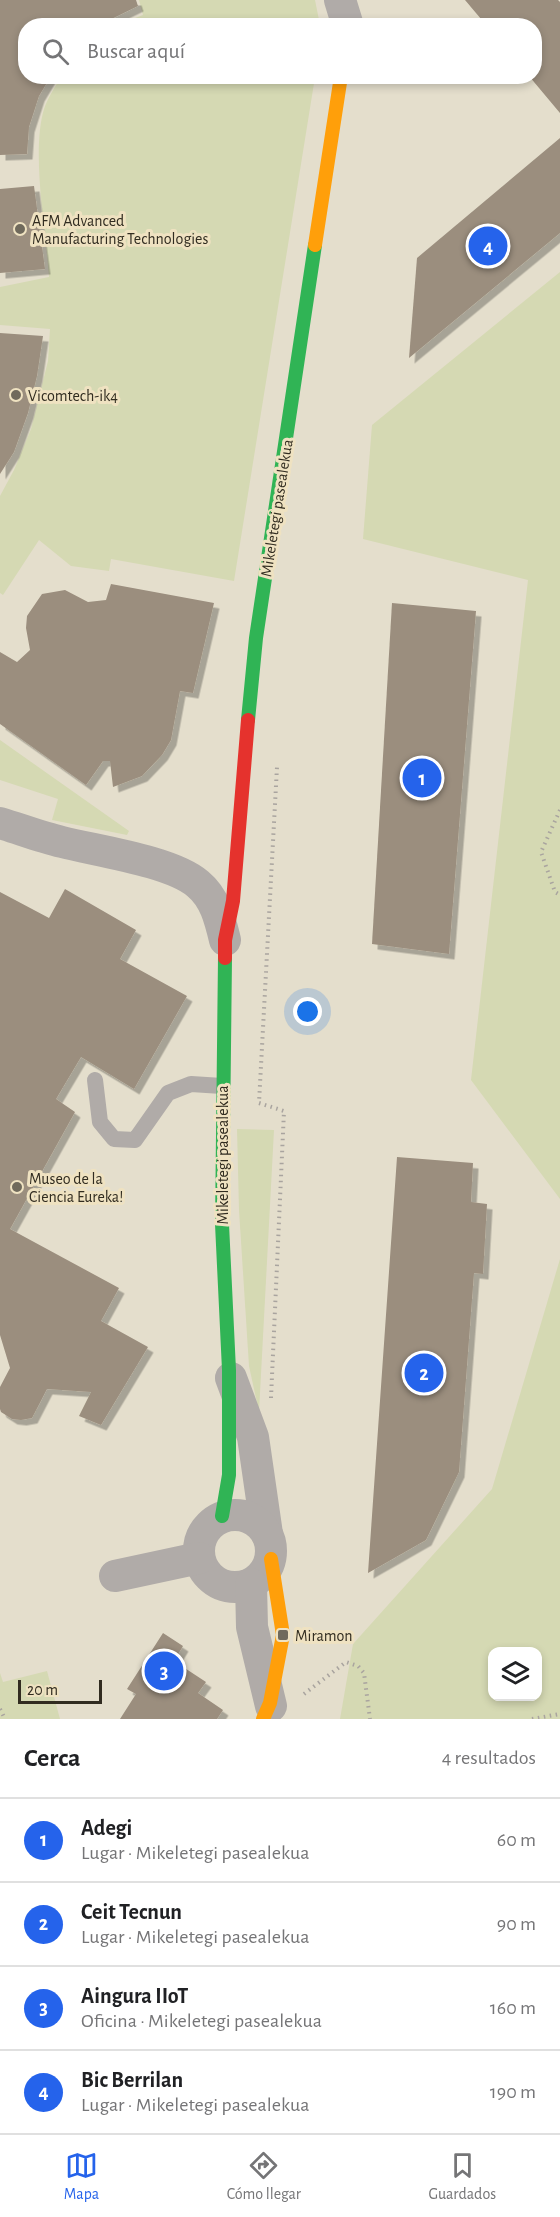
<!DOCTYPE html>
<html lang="es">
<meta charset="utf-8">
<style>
:root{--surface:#fff;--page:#f6f6f6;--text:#202124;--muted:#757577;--line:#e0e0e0;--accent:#2563eb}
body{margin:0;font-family:"Alegreya Sans",sans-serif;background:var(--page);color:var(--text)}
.controls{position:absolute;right:18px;bottom:18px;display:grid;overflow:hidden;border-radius:12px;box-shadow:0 3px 9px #0003}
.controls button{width:54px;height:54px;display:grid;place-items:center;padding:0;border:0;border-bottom:2px solid var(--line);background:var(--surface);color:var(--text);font:30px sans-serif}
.scale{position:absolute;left:18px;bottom:15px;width:84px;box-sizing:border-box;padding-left:6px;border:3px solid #312c20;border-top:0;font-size:16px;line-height:21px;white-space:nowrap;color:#312c20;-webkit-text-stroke:4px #efe2c1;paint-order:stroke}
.you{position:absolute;left:308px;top:1012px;width:21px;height:21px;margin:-15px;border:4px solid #fff;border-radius:50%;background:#1a73e8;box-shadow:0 0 0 9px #1a73e833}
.badge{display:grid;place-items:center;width:39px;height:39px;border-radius:50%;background:var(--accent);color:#fff;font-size:20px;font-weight:700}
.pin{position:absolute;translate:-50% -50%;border:3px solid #fff;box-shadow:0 2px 6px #0006}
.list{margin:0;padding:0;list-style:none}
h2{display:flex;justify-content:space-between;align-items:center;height:78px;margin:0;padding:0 24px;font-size:26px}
h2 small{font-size:20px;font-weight:400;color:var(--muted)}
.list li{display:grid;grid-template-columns:39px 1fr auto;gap:18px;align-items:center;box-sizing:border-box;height:84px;padding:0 24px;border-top:2px solid var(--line)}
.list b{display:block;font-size:22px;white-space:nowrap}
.list p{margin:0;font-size:20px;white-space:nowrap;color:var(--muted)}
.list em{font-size:20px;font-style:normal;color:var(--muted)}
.icon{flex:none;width:33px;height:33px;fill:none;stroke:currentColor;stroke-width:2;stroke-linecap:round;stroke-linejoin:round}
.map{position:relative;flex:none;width:560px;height:1719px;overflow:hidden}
.search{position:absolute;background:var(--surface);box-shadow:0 3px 9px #0003;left:18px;right:18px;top:18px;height:66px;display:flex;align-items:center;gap:15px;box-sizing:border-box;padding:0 21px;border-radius:24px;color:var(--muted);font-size:22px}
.sheet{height:414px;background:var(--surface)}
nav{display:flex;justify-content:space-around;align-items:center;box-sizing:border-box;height:84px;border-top:2px solid var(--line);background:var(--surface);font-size:16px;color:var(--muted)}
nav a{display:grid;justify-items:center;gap:3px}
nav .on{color:var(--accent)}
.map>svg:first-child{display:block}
.green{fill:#d5d9b3;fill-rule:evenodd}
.building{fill:#9b8e7e;filter:url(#shadow)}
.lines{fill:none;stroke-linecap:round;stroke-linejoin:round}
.path{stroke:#a9a49f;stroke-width:4;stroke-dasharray:1.5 4.5;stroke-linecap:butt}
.lane{stroke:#b0aba8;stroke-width:16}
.street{stroke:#b0aba8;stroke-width:32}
.fast{stroke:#30b455;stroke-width:14}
.slow{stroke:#ff9f0a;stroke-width:14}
.jam{stroke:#e5322d;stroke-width:14}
.poi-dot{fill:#706a5c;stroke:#efe2c1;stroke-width:2}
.labels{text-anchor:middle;stroke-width:6;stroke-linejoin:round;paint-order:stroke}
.poi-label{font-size:16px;fill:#312c20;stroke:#efe2c1;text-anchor:start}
.street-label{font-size:16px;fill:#312c20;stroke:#efe2c1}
</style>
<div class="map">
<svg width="560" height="1719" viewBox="0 0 560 1719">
<defs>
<filter id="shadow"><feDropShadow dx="5.5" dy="5.5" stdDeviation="0" flood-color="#0004"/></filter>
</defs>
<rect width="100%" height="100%" fill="#e4decc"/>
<g class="green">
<path d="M139 0H315L320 25H117L143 15Z"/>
<path d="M62 76 315 77 234 581 111 559 109 571 71 566 39 540 3 595 0 593V496L14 470 31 429 48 361 50 329 0 325V287L49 277C46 231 31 152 44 109 48 98 55 86 62 76Z"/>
<path d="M560 272V1199L471 1080 528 580 363 539 372 425Z"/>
<path d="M0 740 129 831 127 835 52 820 58 799 0 780Z"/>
<path d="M237 1129 274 1130 259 1412 249 1366 239 1210Z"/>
<path d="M560 1259V1719H340L353 1644 492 1489ZM492 1652H538V1696H492Z"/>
<path d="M47 1671 60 1719H0V1673L3 1682Z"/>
</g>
<g class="building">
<path d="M0 0H136L138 6 97 26H26V76H51L39 96 29 127 27 154 0 155Z"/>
<path d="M465 0H558L560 2V113L529 76H534V26H487Z"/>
<path d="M560 138V233L409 358 417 258Z"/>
<path d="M34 186 45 269 0 273V189Z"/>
<path d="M0 333 43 336 37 376 28 413 14 452 0 474Z"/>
<path d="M111 584 214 603 193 693 180 691 171 740 162 755 142 776 113 787 110 761H103L86 785 0 724V652L17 662 30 650 26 628 27 616 42 594 65 590 88 602 106 600Z"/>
<path d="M392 603 476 611 449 954 372 944Z"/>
<path d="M65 889 136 930 120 959 187 996 134 1089 81 1057 56 1099 75 1112 10 1229 119 1288 101 1321 148 1347 101 1425 79 1416 91 1392 47 1389 32 1418 21 1420 12 1419 1 1412 0 1409V1387L10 1368 0 1335V892L49 918Z"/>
<path d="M397 1157 473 1163 471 1202 487 1204 483 1274 474 1273 459 1472 426 1540 368 1573Z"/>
<path d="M163 1633 183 1646 174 1661 206 1682 198 1693 223 1710 217 1719H120L136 1694 127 1689Z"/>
</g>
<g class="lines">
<g class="path">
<path d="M560 810 541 852 555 892 560 895"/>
<path d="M271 1398 284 1111 259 1103 277 767H274"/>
<path d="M304 1694 346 1662 358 1666 364 1673 370 1719"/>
<path d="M0 1709 5 1719"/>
<path d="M532 1719 560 1714"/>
</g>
<path class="lane" d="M95 1080 100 1122 114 1139 135 1140 168 1093 191 1084 222 1086"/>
<g class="street">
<path d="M340 0 348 26"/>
<path d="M0 823C20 829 41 837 62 842 97 851 171 861 198 884 215 898 220 919 225 940"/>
<path d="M231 1378 253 1437 267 1534"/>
<circle cx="235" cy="1551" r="36"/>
<path d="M115 1576 199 1558"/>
<path d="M251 1584 252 1627 271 1706"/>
</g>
<g class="fast">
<path d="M248 720 256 638 315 245"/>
<path d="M222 1516 229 1475V1370L222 1224 225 958"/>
</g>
<g class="slow">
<path d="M315 245 341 76"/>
<path d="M263 1719 270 1703 283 1635 271 1559"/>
</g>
<path class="jam" d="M225 958V940L233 901 248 720"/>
</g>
<g class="poi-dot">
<circle cx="20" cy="229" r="6"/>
<circle cx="16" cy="395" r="6"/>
<circle cx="17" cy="1187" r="6"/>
<rect x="277" y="1629" width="12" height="12" rx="3"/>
</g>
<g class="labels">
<g class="poi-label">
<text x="32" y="226">AFM Advanced<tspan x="32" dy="18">Manufacturing Technologies</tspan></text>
<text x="28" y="401">Vicomtech-ik4</text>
<text x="29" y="1184">Museo de la<tspan x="29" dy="18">Ciencia Eureka!</tspan></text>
<text x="295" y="1641">Miramon</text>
</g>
<g class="street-label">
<text transform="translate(276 508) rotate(-81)" y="6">Mikeletegi pasealekua</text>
<text transform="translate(222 1155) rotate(-90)" y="6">Mikeletegi pasealekua</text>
</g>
</g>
</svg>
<div class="controls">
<button><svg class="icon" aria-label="layers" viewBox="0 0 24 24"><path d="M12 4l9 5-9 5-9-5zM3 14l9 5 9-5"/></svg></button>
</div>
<div class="scale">20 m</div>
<div class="you"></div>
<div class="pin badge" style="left:422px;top:778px">1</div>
<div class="pin badge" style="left:424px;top:1373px">2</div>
<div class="pin badge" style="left:164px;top:1671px">3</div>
<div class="pin badge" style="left:488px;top:246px">4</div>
<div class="search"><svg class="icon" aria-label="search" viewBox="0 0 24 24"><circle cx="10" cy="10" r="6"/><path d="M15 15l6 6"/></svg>Buscar aquí</div>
</div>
<section class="sheet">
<h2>Cerca<small>4 resultados</small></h2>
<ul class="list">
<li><span class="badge">1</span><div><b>Adegi</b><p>Lugar · Mikeletegi pasealekua</p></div><em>60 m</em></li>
<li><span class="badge">2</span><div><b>Ceit Tecnun</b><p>Lugar · Mikeletegi pasealekua</p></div><em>90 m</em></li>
<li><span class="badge">3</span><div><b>Aingura IIoT</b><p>Oficina · Mikeletegi pasealekua</p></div><em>160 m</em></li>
<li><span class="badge">4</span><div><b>Bic Berrilan</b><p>Lugar · Mikeletegi pasealekua</p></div><em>190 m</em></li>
</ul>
</section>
<nav>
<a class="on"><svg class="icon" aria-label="map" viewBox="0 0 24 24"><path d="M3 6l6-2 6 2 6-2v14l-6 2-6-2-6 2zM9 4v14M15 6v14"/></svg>Mapa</a>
<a><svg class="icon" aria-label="directions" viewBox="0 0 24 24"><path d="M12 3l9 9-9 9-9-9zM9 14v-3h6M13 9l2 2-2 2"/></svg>Cómo llegar</a>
<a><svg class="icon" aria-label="saved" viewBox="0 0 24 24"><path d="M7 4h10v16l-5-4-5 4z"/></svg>Guardados</a>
</nav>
